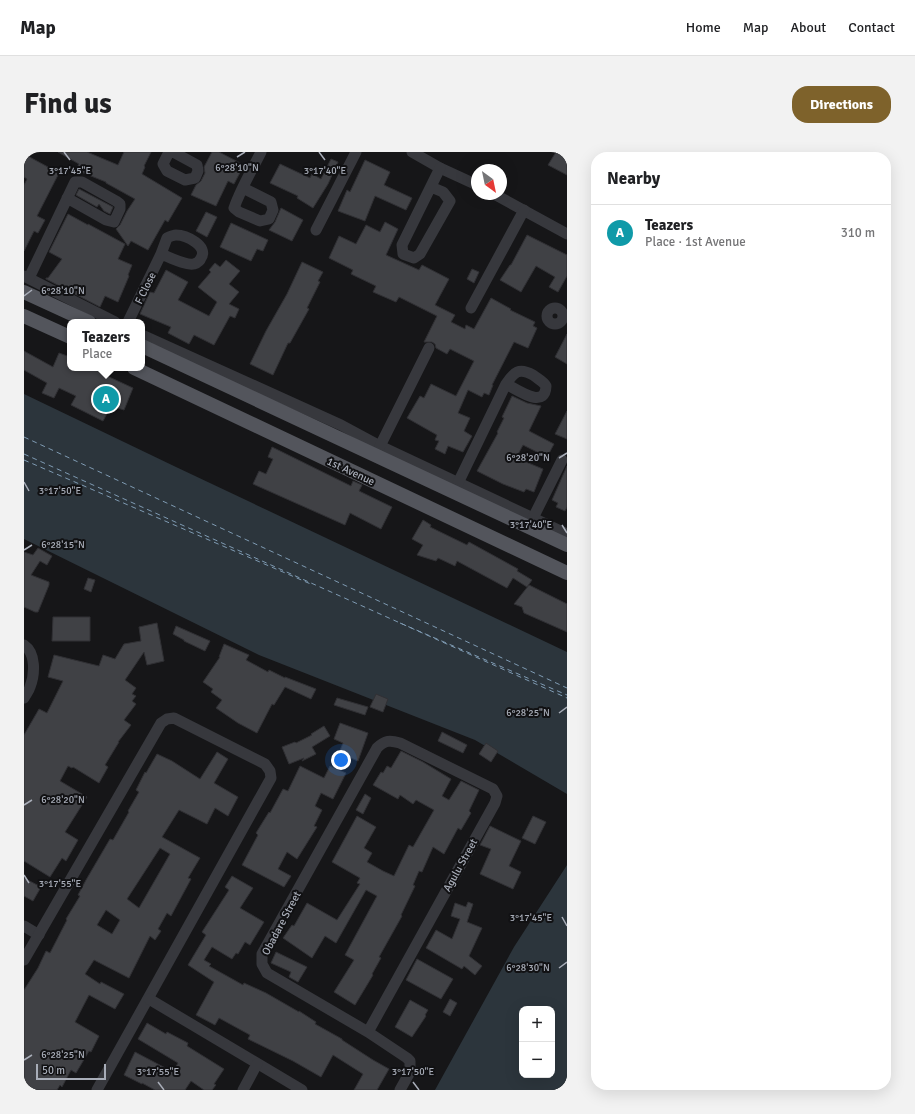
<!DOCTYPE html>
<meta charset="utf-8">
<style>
:root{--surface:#fff;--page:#f2f2f2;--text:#202124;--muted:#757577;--line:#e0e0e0;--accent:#7e622b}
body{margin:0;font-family:Signika,sans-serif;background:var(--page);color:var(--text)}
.controls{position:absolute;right:12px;bottom:12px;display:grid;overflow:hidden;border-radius:8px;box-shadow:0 4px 16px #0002}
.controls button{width:36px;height:36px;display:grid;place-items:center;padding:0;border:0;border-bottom:1px solid var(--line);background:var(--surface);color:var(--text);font:20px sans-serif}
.compass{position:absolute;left:447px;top:12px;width:36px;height:36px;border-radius:50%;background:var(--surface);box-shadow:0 4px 16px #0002;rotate:147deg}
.scale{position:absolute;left:12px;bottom:10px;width:70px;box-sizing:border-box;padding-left:4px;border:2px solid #a8adb8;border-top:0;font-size:11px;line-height:14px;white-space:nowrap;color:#a8adb8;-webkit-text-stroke:3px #111113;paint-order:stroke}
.you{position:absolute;left:317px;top:608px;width:14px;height:14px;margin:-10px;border:3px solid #fff;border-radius:50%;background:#1a73e8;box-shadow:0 0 0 6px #1a73e833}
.badge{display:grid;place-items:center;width:26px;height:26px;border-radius:50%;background:var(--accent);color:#fff;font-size:13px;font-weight:700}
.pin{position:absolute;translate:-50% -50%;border:2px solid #fff;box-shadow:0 1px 4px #0006}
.popup{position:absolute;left:43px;top:167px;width:78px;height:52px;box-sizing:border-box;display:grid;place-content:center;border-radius:8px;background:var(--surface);filter:drop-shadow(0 1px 3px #0005);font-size:13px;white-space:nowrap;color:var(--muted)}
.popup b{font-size:15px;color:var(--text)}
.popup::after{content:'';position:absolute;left:50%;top:100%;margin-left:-8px;border:8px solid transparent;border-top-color:var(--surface)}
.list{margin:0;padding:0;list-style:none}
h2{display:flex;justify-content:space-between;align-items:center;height:52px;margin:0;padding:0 16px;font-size:17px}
h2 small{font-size:13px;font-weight:400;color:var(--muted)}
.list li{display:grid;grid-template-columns:26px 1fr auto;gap:12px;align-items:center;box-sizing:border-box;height:56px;padding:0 16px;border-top:1px solid var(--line)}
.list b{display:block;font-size:15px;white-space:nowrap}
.list p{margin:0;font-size:13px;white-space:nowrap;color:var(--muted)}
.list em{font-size:13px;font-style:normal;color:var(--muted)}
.map{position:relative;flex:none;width:543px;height:938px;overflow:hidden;border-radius:16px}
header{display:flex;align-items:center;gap:24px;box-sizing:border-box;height:56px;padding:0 20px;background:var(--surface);border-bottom:1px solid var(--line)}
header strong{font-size:19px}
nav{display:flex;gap:22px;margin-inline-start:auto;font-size:14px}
.intro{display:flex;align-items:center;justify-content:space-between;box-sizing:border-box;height:96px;padding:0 24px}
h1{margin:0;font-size:28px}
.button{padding:10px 18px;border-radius:16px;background:var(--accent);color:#fff;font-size:14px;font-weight:700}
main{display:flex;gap:24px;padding:0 24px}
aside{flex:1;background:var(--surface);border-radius:16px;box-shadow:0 4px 16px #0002}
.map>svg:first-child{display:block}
.water{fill:#2c353c;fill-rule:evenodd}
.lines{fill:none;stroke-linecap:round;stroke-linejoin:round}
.ferry{stroke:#7f9bb3;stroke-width:1;stroke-dasharray:5 4;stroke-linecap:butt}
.building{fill:#404145;stroke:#303034;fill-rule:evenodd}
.minor{stroke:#37383d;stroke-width:11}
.major{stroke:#53555c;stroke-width:14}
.ticks{fill:none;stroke:#a8adb8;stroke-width:1.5}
.labels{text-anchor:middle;stroke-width:4;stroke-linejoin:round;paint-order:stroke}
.street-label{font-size:11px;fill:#a8adb8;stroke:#111113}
.ticks-label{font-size:10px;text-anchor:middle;fill:#a8adb8;stroke:#111113;stroke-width:4;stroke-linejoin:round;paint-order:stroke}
</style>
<header>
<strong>Map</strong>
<nav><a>Home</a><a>Map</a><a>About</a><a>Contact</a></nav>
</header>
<div class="intro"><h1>Find us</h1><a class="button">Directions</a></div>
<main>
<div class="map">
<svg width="543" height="938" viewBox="0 0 543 938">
<rect width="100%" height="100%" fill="#161618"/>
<g class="water">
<path d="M0 242 152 315 543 500V642L451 588 235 503 0 387Z"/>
<path d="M543 713V938H411L490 795ZM498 857H528V923H498Z"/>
</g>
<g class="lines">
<g class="ferry">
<path d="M0 285 543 536"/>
<path d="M0 302 543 546"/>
<path d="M0 308 289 433"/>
<path d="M376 471 543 543"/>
</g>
</g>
<g class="building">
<path d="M34 0H63L94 13 100 0H127L120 14 121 15 118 22 158 46 144 70 141 68 124 98 107 89 104 94 92 77 96 73 103 59 111 47 82 31V30L52 18 55 12Z"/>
<path d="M188 0H195L220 13 210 32 204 29 192 54 167 43 172 33 177 29 181 21 180 15Z"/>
<path d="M532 0H535L543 5V23L524 13Z"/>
<path d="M0 2 35 21 13 64 21 68 14 81 10 79 0 99V33L3 27 0 25Z"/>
<path d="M307 7 314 10 304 32 289 56 273 46 274 44 246 31 256 12 286 26 288 22 297 27Z"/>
<path d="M341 8 366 20 360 33 388 46 382 58 351 44 341 69 314 59 323 38 326 40Z"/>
<path d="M55 37 89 55 86 62 80 59 75 52 73 55 52 43Z"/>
<path d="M257 56 279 68 268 89 245 78 251 70Z"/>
<path d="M182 60 193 65 183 85 172 79Z"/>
<path d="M44 62 64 73V72L101 92 94 107 108 113 104 123 105 124 94 150 81 144 76 155 22 127V126H24L38 107 25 100Z"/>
<path d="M361 70 374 77 362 103 395 118 398 113 425 127 411 153 431 163 427 170 441 177 442 173 450 177 467 146 487 157 486 158 511 170 509 174 513 176 504 196 490 190 468 233H469L465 243 460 241 458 245 444 238 434 261 446 266 440 279 448 284 439 300 424 294 421 302 411 297 415 289 411 288 413 283 383 266 396 244 400 246 407 232 432 244 450 209 426 197 423 202 412 196 411 192 408 190H400L413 164 375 145 372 150 349 140 352 134 327 122 329 118 305 106 315 84 332 92 342 73 356 80Z"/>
<path d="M207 71 244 88 239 99 233 97 227 109 196 95Z"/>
<path d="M503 83 543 103V124L534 140 525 135 531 125 512 114 497 140 476 128 486 113H487Z"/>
<path d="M202 108 216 119 205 132 215 140 205 152 215 157 211 166 206 164 190 193 170 183 165 192 144 181 147 175 116 162 126 140 130 141 142 118 164 130 154 148 185 164 193 150 174 135 187 120 185 118 191 111 196 115Z"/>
<path d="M278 110 299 120 294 129 296 130 283 156 285 157 266 191H264L249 223 226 212 242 179 263 142Z"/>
<path d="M448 117 455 120 450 131 443 127Z"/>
<path d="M543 182V212L531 205Z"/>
<path d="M0 199 29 215 35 201 46 205V216H74L84 222 83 224 109 236 100 258 87 254 79 269 47 253 52 244 35 236 30 246 18 241 23 231 0 218Z"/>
<path d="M488 244 503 251 517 254 505 279 530 292 523 305 499 293 492 306 519 317 510 340 502 337 500 340 479 332 453 319 474 281 473 280 480 266 478 265Z"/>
<path d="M543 259V287L531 282Z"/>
<path d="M248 295 327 334 329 329 338 333 335 339 368 355 357 377 326 361 321 373 229 332 235 319 242 322 249 307 244 305Z"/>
<path d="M543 314V355L541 359 532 355 534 351 528 348Z"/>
<path d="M399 368 407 373 406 375 443 393 445 390 494 417 493 419 508 428 503 435 489 426 483 436 433 409 431 414 414 406 412 409 393 403 399 393 388 387Z"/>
<path d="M14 396 28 404 23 413 16 409 7 423 25 430V433L14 460H11L0 455V400L9 403Z"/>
<path d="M64 426 71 428 67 440 60 437Z"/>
<path d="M505 433 543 452V480L500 461 498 455 490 452Z"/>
<path d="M29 465H66V489H28Z"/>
<path d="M133 471 140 509 123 513 120 500 101 528 112 536 108 542 112 544 108 549 112 552 100 568 107 573 94 590H95L81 613 84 615 75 631 49 615 48 616 44 614 36 629 63 645 41 680 54 688 42 709 38 706 26 725 0 709V583L15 557 23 561 39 529 24 525 30 503 75 514 79 503 91 507 100 492 117 489 115 475Z"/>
<path d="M152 474 186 489 181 499 160 489V488L149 482Z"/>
<path d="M200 492 225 503 222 508 244 520 245 518 261 526V525L292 537 287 547 261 535 250 553 248 552 233 581 214 571 192 556 198 548 187 540 189 537 179 530 196 505H195Z"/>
<path d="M352 542 364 547 359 560 346 555Z"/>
<path d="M313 546 344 555 341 563 310 553Z"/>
<path d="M316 571 344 581 334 609 315 601 319 591 310 587Z"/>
<path d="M300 574 306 584 288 595 292 602 278 609 280 606 265 612 258 595 271 590 272 591 288 583 287 582Z"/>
<path d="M418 580 443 593 439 601 414 589Z"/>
<path d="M462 591 474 599 467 610 455 602Z"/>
<path d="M377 599 399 610 427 627 418 644 425 648 437 629 455 638 445 659 447 661 437 678 434 676 420 702 409 695 398 720 395 719 389 733 391 734 377 763 378 764 355 805 357 806 348 822 349 823 331 853 310 840 330 808 321 803 353 744 342 738 312 791 301 784 288 806 259 786 268 773 270 774 283 751 313 768 336 732 333 731 336 726 308 710 333 664 352 675 340 696 348 701 343 710 359 719 370 724 385 693 389 695 410 658 392 648 389 652 376 643 374 647 349 633 357 620 359 621 363 614 367 616Z"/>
<path d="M193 600 204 607 190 631 214 645 204 664 191 656 183 672 155 658 138 685 176 706 164 726 167 727 147 764 143 761 134 777 137 779 131 788 126 784 105 826 70 808 61 822 76 832 77 830 100 842 91 857 65 843 51 870 75 884 67 900 65 899 52 921 47 918 38 935 36 933 33 938H0V838L14 816 22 799 26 801 43 768 42 767 56 744 54 743 62 728 86 687 89 688 105 660 104 659 115 640 112 638 121 620 122 621 133 602 148 609 176 627ZM136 696 146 702 115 756 103 747ZM82 758 96 768 88 782 73 773Z"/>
<path d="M276 614 300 626 306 614 322 621 309 647 297 641 291 654 298 658 290 674 293 675 273 707 263 700 254 717 267 724 260 735 218 713 234 683 232 681 245 660 246 661 259 637 264 639Z"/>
<path d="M341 642 347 646 339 662 332 658Z"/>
<path d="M509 664 522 670 511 692 498 686Z"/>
<path d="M466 674 497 689 485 714 497 720 489 737 456 722 467 697 456 693Z"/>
<path d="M208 724 229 736 216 756 240 770 226 793 221 790 214 802 212 801 208 807 188 795 180 808 187 812 185 814 219 833 220 831 242 841 275 860V859L292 870 291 872 318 887V888L349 908 365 917 353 938H330L339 922 309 903 297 925 269 909 224 887 226 883 195 866 191 873 172 863 190 830 164 813 182 783 178 780 205 738 201 735Z"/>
<path d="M0 726 17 735 9 749 0 744Z"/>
<path d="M444 750 449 752 443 770 458 776 445 804 458 814 451 823 440 814 438 817 402 796 412 778 428 787 436 767 427 764 431 751 442 755Z"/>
<path d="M252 800 283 815 274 830 265 825 267 820 247 811Z"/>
<path d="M393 807 429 827 417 847 382 828Z"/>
<path d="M426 847 433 851 426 864 419 860Z"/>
<path d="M386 848 404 858 401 863 402 864 388 885 371 875Z"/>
<path d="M123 871 142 882 143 880 164 891 163 894 200 917 190 932 192 933 188 938H180L167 929 161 938H131L118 931V932L100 923 111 900 149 920 154 911 114 887Z"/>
</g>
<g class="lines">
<g class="minor">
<path d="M145 0 139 12 143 19 161 28 171 26 174 19 173 13 149 0"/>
<path d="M388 0 416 16 453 33"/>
<path d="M407 35 419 40 426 49 396 102 390 106 379 102 378 93 416 16"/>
<path d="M219 36 247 50 249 58 245 67 236 69 215 60 210 56C217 36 228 18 237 0"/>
<path d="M470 42 543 82"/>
<path d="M292 78 332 0"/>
<path d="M0 124 91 170"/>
<path d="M5 126 51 30H58L92 49 96 52V57L90 70 82 68 43 46"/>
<path d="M447 156 500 58"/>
<circle cx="531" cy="164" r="8"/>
<path d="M104 170 137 102 143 86C145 85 149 83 152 83 162 83 185 94 177 106 176 109 173 111 170 112 162 114 145 105 137 102"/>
<path d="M118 183 317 273 356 294 543 382"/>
<path d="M356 294 405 196"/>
<path d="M434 331 482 232C490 220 495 215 509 223 514 227 519 229 522 234 521 258 494 238 482 232"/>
<path d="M509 366 538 308"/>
<path d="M0 493C12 501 11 522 6 535 5 539 2 542 0 546"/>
<path d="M0 774 15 783"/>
<path d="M0 808 137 571 143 567 150 566 241 612 246 619 247 626 73 938"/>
<path d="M125 847 278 938"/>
<path d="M344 880 471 651 473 644 469 637 376 591C366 588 361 588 353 596L238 802V812L243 821 344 880 383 906 386 909V920L376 938"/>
<path d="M219 938 233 912"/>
</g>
<g class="major">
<path d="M0 140 65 170"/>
<path d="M0 164 46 185"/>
<path d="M118 194 543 393"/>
<path d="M110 216 543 421"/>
</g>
</g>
<path class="ticks" d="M40 0 46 8M295 0 301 8M213 5 221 0M0 144 8 138M535 306 543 301M0 330 5 339M538 373 543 381M0 398 8 393M535 561 543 555M0 653 8 648M0 723 5 731M538 765 543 774M535 816 543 810M0 908 8 903M134 930 140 938M389 930 395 938"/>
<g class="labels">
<g class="street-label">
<text transform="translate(121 136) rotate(-64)" y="4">F Close</text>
<text transform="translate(327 319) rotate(25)" y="4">1st Avenue</text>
<text transform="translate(436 713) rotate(-61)" y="4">Agulu Street</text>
<text transform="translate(257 771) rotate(-62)" y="4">Obadare Street</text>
</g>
</g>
<g class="ticks-label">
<text x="213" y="19">6°28'10"N</text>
<text x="46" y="22">3°17'45"E</text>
<text x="301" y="22">3°17'40"E</text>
<text x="39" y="142">6°28'10"N</text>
<text x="504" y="309">6°28'20"N</text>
<text x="36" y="342">3°17'50"E</text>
<text x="507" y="376">3°17'40"E</text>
<text x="39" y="396">6°28'15"N</text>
<text x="504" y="564">6°28'25"N</text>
<text x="39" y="651">6°28'20"N</text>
<text x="36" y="735">3°17'55"E</text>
<text x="507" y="769">3°17'45"E</text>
<text x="504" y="819">6°28'30"N</text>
<text x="39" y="906">6°28'25"N</text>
<text x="134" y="923">3°17'55"E</text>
<text x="389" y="923">3°17'50"E</text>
</g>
</svg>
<div class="controls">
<button>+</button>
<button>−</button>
</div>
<svg class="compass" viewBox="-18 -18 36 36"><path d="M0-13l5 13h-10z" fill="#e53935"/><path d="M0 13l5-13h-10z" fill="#757577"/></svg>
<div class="scale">50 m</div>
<div class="you"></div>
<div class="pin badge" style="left:82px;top:247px;background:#0f9aa8">A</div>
<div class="popup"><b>Teazers</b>Place</div>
</div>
<aside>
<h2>Nearby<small></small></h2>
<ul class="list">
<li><span class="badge" style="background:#0f9aa8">A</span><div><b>Teazers</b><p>Place · 1st Avenue</p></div><em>310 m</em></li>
</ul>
</aside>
</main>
